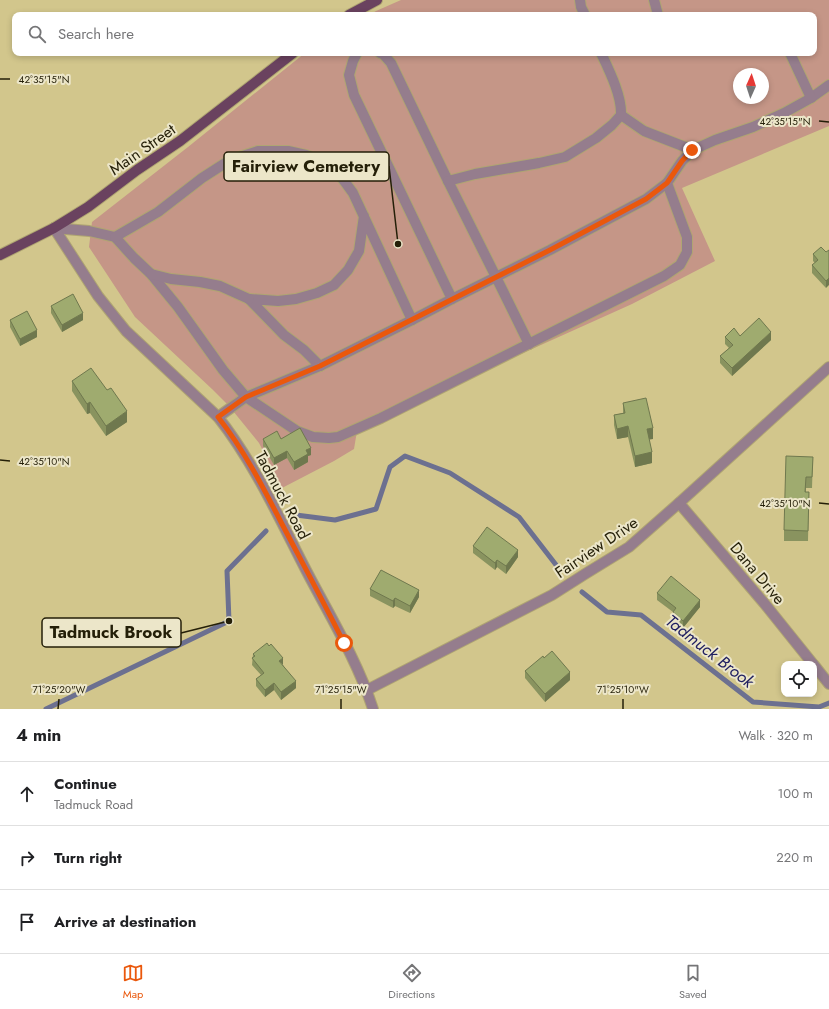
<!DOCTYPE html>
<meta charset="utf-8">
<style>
:root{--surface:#fff;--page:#f6f6f6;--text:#202124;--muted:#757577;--line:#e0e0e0;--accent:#ea580c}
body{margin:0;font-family:Jost,sans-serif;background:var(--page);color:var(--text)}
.controls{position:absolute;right:12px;bottom:12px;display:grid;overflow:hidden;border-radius:8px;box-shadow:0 2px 6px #0003}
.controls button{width:36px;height:36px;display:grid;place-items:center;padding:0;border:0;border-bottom:1px solid var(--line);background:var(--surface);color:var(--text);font:20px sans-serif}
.compass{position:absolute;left:733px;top:68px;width:36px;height:36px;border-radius:50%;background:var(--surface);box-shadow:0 2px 6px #0003;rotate:3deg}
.stop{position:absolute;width:12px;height:12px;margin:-9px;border:3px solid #ea580c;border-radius:50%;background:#fff}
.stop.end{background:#ea580c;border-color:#fff;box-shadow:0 1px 4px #0008}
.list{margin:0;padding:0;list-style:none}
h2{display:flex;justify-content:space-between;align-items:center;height:52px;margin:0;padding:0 16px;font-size:17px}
h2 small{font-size:13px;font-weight:400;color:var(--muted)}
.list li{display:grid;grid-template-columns:26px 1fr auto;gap:12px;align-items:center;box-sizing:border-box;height:64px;padding:0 16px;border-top:1px solid var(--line)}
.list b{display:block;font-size:15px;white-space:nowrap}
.list p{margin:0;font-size:13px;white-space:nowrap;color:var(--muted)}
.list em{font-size:13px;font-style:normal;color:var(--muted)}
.icon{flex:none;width:22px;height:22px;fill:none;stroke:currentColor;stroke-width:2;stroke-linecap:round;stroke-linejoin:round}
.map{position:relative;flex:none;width:829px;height:709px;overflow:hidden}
.search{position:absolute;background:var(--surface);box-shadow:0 2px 6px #0003;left:12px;right:12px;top:12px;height:44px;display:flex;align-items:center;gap:10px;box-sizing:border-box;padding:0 14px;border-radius:8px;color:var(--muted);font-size:15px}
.sheet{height:244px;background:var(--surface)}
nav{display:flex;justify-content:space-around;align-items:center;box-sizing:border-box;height:56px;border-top:1px solid var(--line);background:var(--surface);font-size:11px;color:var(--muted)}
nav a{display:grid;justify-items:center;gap:2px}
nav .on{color:var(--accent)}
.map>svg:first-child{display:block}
.green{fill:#c59687;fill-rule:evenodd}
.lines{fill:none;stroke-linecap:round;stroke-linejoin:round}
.stream{stroke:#6c7090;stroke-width:5}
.minor-casing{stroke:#afa572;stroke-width:12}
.major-casing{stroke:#afa572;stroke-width:12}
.minor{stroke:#957d8d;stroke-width:10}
.major{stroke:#6a425f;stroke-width:10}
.wall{fill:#89935f}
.shaded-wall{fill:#6f784e}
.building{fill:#9fab6f;stroke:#6f784e}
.route{stroke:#ea580c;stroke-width:5}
.ticks{fill:none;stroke:#241f08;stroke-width:1.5}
.labels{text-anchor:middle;stroke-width:4;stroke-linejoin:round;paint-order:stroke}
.street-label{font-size:16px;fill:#241f08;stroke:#ece6c9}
.water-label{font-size:17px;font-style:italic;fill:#212061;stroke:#ece6c9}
.ticks-label{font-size:10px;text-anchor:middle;fill:#241f08;stroke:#ece6c9;stroke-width:4;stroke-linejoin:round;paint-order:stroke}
.leader{fill:none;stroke:#241f08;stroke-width:1.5}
.callout-dot{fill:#241f08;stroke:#ece6c9;stroke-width:1.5}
.callout{fill:#ece6c9;stroke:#241f08;stroke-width:1.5}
.callout-label{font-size:17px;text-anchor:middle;font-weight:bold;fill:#241f08}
</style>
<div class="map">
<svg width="829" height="709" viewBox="0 0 829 709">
<rect width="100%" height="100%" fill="#d2c68c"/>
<path class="green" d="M401 0H829V126L682 188 715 261 632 304 512 358 357 431 354 449 334 461 282 488 259 443 229 406 212 389 135 317 89 247 92 222 188 147 305 53H814V15H369L376 11ZM739 74H763V98H739Z"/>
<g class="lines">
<g class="stream">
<path d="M296 515 335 520 376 509 390 467 405 456 450 473 519 517 560 570"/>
<path d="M582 592 607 612 641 615 753 702 819 707 829 703"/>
<path d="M46 709 229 621 227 571 266 531"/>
</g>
<g class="minor-casing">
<g id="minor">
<path d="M580 0 581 7 585 15"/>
<path d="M654 0 658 15"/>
<path d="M357 53 353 61 349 75 354 95 452 299 412 320"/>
<path d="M380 53 383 54 391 63 448 181 475 174 539 163 565 157 596 138 612 125 621 115C622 96 609 70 601 53"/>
<path d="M811 98 829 85"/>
<path d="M621 115 644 131 693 150"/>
<path d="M448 181 496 277 452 299"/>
<path d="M54 228 89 231 115 237 134 258 151 274 178 307 223 370 246 397 297 431 313 437 329 438 338 437 381 418 664 276 680 265 687 252V237L667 183 682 161 693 150 715 140 753 127 784 113 811 98 790 53"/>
<path d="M54 228 98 296 126 331 218 417C255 464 280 520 307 572 330 616 358 662 373 709"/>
<path d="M115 237 158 212 202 178 230 160 258 151H288L306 155 324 162 342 178 353 193 412 320 320 366 304 350 284 335 249 299 278 301 296 299 317 293 334 285 348 270 359 251 364 216"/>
<path d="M151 274 171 279 200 282 220 286 249 299"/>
<path d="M529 344 496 277 550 250 646 199 667 183"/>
<path d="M218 417 246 397 320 366"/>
<path d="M679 503 764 603 813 664"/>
<path d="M814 665 829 684"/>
<path d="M367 690 552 595 585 574 629 547 679 503 829 367"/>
</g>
</g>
<g class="major-casing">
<g id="major">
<path d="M349 15 377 0"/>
<path d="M0 255 54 228 88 207 137 170 180 141 293 53"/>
</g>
</g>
<use href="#minor" class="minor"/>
<use href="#major" class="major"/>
</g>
<g class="wall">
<path d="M826 252V288L812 273V265L815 263 813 261V254Z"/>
<path d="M51 306 83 320 62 332 51 313Z"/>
<path d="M10 320 37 337 20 346 10 327Z"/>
<path d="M740 336 771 340 732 376 720 363V356L729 348 725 344V337Z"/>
<path d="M72 381 127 422 106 436 90 413 87 414 72 391Z"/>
<path d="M623 403 653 439H649L652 463 635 467 628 437 617 439 614 425V415L623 413Z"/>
<path d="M263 439H281L311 455 308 456V462L294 470 287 458 274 465 263 446Z"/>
<path d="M813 457 812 488H806V492H809L808 541H784V530Z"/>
<path d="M473 546 518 557 506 574 497 567 495 570 473 553Z"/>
<path d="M370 589 419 597 410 613 395 606 393 608 370 596Z"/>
<path d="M657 593 700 607 683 628 673 619V612L657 600Z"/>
<path d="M253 654 283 665 296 688 281 700 274 690 265 697 256 686V679L261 675 252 665Z"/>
<path d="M544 658 570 680 545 702 525 678V671Z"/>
</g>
<g class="shaded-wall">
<path d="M829 278V285L826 288V281Z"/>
<path d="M83 313V320L62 332V325Z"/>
<path d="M37 330V337L20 346V339Z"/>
<path d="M771 332V340L732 376V368Z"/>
<path d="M90 402V413L87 414V404Z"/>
<path d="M127 411V422L106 436V426Z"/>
<path d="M628 426V437L617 439V429Z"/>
<path d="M653 428V439L647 440V429Z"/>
<path d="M311 448V455L308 456V462L294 470V462L306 450Z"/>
<path d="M287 451V458L274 465V458Z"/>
<path d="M652 452V463L635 467V456Z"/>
<path d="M518 550V557L506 574V566Z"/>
<path d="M497 560V567L495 570V563Z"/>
<path d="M419 590V597L410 613V606Z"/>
<path d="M395 598V606L393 608V601Z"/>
<path d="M700 600V607L683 628V621Z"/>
<path d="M283 658V665L279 661Z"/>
<path d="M570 672V680L545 702V694Z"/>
<path d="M296 681V688L281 700V692Z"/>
<path d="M274 683V690L265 697V690Z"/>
</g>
<g class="building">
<path d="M821 247 826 252 829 250V278L826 281 812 265 818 260 813 254Z"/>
<path d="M73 294 83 313 62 325 51 306Z"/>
<path d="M27 311 37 330 20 339 10 320Z"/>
<path d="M759 318 771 332 732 368 720 356 733 345 725 337 734 328 740 336Z"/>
<path d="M91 368 107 390 111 388 127 411 106 426 90 402 87 404 72 381Z"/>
<path d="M646 398 653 428 647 429 652 452 635 456 628 426 617 429 614 415 625 413 623 403Z"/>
<path d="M300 428 311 448 306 450 308 454 294 462 287 451 274 458 263 439 277 431 281 439Z"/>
<path d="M786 456 813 457 812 477H806L805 492H809L808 531 784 530Z"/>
<path d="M487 527 518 550 506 566 497 560 495 563 473 546Z"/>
<path d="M381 570 419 590 410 606 395 598 393 601 370 589Z"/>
<path d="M671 576 700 600 683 621 673 612 676 608 657 593Z"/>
<path d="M267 643 269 646 271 644 283 658 279 661 296 681 281 692 274 683 265 690 256 679 264 673 252 658 255 656 253 654Z"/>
<path d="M552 651 570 672 545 694 525 671 543 656 544 658Z"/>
</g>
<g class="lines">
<path class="route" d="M344 643C324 603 303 564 282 524 263 487 244 450 218 417L246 397 320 366 550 250 646 199 667 183 682 161 692 150"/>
</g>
<path class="ticks" d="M0 79H10M819 121 829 122M0 460 10 461M819 503 829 504M58 709 59 699M341 709V699M623 709V699"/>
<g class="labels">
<g class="street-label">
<text transform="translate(142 149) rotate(-35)" y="6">Main Street</text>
<text transform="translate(283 495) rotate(62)" y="6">Tadmuck Road</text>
<text transform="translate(596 547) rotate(-34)" y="6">Fairview Drive</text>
<text transform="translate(758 573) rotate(50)" y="6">Dana Drive</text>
</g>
<g class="water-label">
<text transform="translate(710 651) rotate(38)" y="6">Tadmuck Brook</text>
</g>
</g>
<g class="ticks-label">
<text x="44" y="83">42°35'15"N</text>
<text x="785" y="125">42°35'15"N</text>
<text x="44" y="465">42°35'10"N</text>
<text x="785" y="507">42°35'10"N</text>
<text x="59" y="693">71°25'20"W</text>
<text x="341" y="693">71°25'15"W</text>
<text x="623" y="693">71°25'10"W</text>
</g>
<path class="leader" d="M398 244L389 166M229 621L181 633"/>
<g class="callout-dot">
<circle cx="398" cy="244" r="4"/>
<circle cx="229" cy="621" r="4"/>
</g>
<g class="callout">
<rect x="224" y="152" width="165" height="29" rx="4"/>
<rect x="42" y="618" width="139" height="29" rx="4"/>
</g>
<g class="callout-label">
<text x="306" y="172">Fairview Cemetery</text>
<text x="111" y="638">Tadmuck Brook</text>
</g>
</svg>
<div class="controls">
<button><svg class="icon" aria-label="locate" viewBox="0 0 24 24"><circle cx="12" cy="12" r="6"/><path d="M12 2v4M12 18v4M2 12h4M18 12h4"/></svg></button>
</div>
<svg class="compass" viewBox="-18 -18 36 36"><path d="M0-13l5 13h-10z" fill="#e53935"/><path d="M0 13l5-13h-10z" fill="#757577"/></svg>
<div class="stop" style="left:344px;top:643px"></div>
<div class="stop end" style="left:692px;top:150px"></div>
<div class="search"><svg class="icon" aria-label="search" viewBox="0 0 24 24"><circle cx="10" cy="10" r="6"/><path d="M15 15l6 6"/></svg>Search here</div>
</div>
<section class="sheet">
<h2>4 min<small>Walk · 320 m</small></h2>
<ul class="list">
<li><svg class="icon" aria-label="ahead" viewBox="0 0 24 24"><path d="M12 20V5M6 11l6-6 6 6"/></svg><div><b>Continue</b><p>Tadmuck Road</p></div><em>100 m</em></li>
<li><svg class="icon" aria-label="right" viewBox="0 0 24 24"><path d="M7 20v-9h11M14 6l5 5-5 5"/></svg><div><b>Turn right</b></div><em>220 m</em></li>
<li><svg class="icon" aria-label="arrive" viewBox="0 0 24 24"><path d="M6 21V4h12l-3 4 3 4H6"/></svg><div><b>Arrive at destination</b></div></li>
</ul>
</section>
<nav>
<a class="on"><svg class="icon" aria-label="map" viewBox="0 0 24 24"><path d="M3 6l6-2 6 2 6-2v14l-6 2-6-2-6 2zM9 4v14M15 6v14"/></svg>Map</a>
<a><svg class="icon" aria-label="directions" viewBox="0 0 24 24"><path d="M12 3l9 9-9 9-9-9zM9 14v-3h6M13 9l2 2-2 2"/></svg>Directions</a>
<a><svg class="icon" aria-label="saved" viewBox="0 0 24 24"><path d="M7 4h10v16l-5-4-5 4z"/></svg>Saved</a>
</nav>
